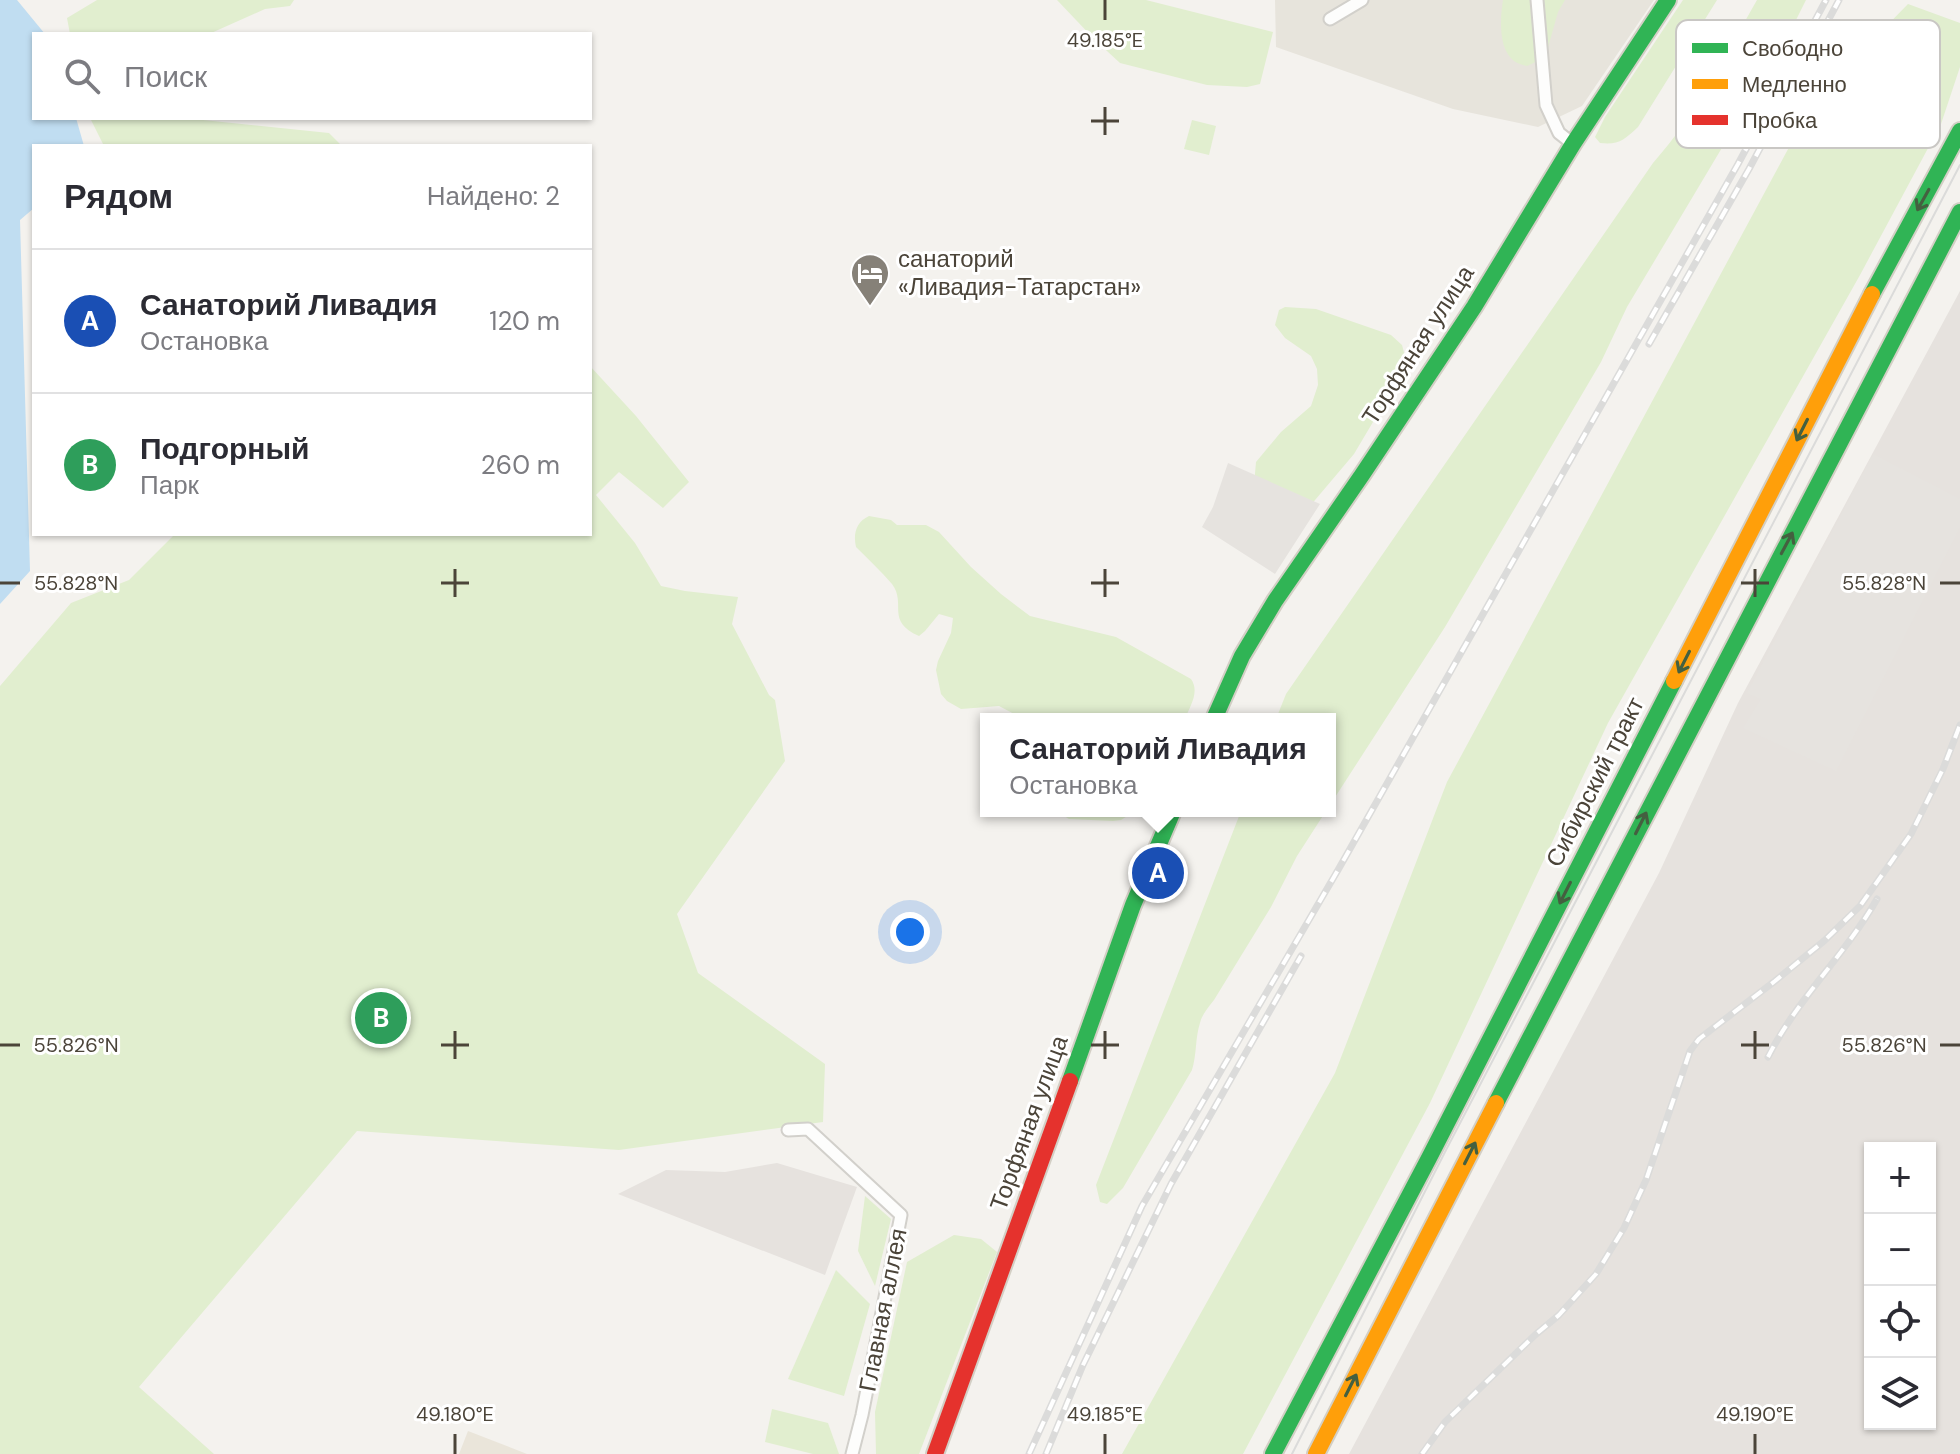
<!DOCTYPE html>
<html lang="ru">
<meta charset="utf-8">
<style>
:root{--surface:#fff;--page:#f7f7f7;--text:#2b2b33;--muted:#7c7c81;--line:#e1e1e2;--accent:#1a73e8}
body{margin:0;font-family:"DM Sans",sans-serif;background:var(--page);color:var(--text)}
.controls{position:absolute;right:24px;bottom:24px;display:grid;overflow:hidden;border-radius:0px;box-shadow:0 2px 6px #0004}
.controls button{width:72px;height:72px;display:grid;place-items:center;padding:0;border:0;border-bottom:2px solid var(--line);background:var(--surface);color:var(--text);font:40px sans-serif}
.you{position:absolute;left:910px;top:932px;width:28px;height:28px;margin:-20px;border:6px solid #fff;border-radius:50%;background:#1a73e8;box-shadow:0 0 0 12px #1a73e833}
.badge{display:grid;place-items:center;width:52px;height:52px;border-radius:50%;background:var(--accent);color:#fff;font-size:26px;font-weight:700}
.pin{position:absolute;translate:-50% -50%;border:4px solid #fff;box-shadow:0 2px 8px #0006}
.popup{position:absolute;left:980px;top:713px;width:356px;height:104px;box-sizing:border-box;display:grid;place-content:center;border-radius:0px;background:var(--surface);filter:drop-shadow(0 2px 6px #0005);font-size:26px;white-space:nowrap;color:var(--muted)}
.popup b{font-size:30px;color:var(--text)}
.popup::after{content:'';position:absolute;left:50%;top:100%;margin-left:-16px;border:16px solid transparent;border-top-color:var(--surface)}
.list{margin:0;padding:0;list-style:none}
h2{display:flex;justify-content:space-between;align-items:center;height:104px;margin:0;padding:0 32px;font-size:34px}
h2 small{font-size:26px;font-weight:400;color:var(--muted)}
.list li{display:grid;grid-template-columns:52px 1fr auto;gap:24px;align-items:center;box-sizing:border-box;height:144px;padding:0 32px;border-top:2px solid var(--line)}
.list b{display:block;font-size:30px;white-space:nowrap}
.list p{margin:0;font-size:26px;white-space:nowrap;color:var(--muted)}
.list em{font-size:26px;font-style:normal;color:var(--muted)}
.icon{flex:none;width:44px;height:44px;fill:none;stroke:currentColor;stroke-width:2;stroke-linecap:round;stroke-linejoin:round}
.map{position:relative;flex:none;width:1960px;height:1454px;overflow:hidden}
.search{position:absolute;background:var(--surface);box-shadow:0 2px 6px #0004;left:32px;top:32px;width:560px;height:88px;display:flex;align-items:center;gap:20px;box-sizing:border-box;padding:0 28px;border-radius:0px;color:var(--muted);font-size:30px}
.panel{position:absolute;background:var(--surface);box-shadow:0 2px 6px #0004;left:32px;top:144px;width:560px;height:392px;border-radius:0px}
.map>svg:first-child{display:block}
.residential{fill:#e7e4dc}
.industrial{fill:#e6e2de;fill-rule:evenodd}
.education{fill:#eae5da}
.green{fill:#e1eecf}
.parking{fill:#e6e3df}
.water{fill:#c0ddf1}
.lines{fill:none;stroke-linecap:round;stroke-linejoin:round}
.street-casing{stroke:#d2d0cb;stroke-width:15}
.fast-casing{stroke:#d3cfc5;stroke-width:20}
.slow-casing{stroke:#d3cfc5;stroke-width:20}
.jam-casing{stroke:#d3cfc5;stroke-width:20}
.street{stroke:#fdfdfc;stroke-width:11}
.fast{stroke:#30b455;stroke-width:16}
.slow{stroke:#ff9f0a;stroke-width:16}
.jam{stroke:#e5322d;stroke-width:16}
.tram{stroke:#dbdbda;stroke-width:2}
.rail-casing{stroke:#dbdbda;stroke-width:7}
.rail{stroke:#fff;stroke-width:4;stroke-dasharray:12;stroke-linecap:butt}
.oneway{stroke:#446040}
.ticks{fill:none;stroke:#4b4439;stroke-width:3}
.labels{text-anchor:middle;stroke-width:6;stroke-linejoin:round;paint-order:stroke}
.poi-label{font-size:24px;fill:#4b4439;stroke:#fff;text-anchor:start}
.street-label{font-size:24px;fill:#4b4439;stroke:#fff}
.key{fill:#fff;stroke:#c9c7c4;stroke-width:2}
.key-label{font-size:22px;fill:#4b4439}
.ticks-label{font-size:20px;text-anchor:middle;fill:#4b4439;stroke:#fff;stroke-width:6;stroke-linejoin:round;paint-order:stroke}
</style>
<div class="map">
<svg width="1960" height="1454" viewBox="0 0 1960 1454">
<rect width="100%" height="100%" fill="#f4f2ee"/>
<path class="residential" d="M1275 0H1654L1582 106 1538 127 1453 109 1276 47Z"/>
<g class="industrial">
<path d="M1960 291V1454H1349L1659 873 1738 703ZM1870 1148H1930V1424H1870Z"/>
<path d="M777 1163 857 1187 825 1275 618 1194 666 1170 725 1172Z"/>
</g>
<path class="education" d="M468 1431 527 1454H459Z"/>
<g class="green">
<path d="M97 0H294L290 6 265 9 209 34H70L67 18Z"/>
<path d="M1057 0H1146L1273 32 1260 84 1247 87 1207 85 1120 63 1095 40Z"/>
<path d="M1503 0H1565L1558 12 1547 51 1542 59 1527 66C1523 65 1518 64 1514 61 1498 49 1500 18 1503 0Z"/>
<path d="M1683 0H1717L1638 127C1624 140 1619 145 1600 143L1595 137 1605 117Z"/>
<path d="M1757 0H1806L1773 66 1763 79 1627 307 1601 362 1445 627 1330 805V719H1276L1286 694 1653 163C1696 115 1725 56 1757 0Z"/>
<path d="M1908 4 1960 23V67L1941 124 1860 275 1608 723 1430 1103 1243 1454H1122L1335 1073 1447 782 1815 99Z"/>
<path d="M90 118H184L329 133 342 146H104Z"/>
<path d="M1192 120 1216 126 1209 155 1184 149Z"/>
<path d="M1285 307 1316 309 1391 335 1402 345 1406 360 1405 368 1354 454 1310 506 1254 485 1256 462 1281 432 1311 406 1318 385 1317 369 1311 356 1285 338 1275 325 1279 310Z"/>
<path d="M590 366 636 416 689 482 663 508 619 472 596 495 635 543 661 586 685 591 738 597 732 624 769 695 775 700 785 761 677 914 698 973 825 1064 823 1122 619 1150 357 1131 139 1387 214 1454H0V686L71 603 129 580 175 534H590Z"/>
<path d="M869 516 891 520 897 525H926L939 532 971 567 1001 594 1030 616 1116 637 1191 679C1200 692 1190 706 1185 719H1024L999 706 961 709 947 701 941 694 936 670 938 661 951 633 953 618 939 614 925 631 919 636C885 621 907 604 892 584 881 571 868 559 856 547 853 534 856 522 869 516Z"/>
<path d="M1056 811H1135L1121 820 1113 821 1069 819Z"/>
<path d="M1241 811H1326L1297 856 1271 907 1214 1000C1208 1008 1202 1014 1200 1023 1195 1038 1197 1054 1192 1070L1123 1188 1107 1204 1100 1202 1096 1185Z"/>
<path d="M865 1196 891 1219 875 1286 858 1251Z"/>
<path d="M954 1235 981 1239 997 1252 919 1454H876L875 1412 907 1262Z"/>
<path d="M836 1270 870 1304 844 1396 788 1379Z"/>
<path d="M772 1409 828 1423 839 1454H813L765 1442Z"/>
</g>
<g class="parking">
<path d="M1873 454 1960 499V527L1836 771 1743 728 1761 699 1747 693Z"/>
<path d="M1228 463 1320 504 1275 574 1202 527 1213 507Z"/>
</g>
<path class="water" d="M0 0H17L45 34H34V118H76L84 146H34V208L20 220 30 571 0 604Z"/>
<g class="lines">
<g class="street-casing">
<g id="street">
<path d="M1537 0 1546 105 1559 133 1573 144"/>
<path d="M1330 19 1362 0"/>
<path d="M788 1130 808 1129 901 1215 862 1415 852 1454"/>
</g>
</g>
<g class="fast-casing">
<g id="fast">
<path d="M1872 294 1960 131"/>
<path d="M1214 719 1242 656 1275 601 1362 475 1474 307 1573 144 1668 0"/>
<path d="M1070 1081 1133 905 1173 811"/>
<path d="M1496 1103 1960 212"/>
<path d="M1273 1454 1429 1158 1674 681"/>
</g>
</g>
<g class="slow-casing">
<g id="slow">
<path d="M1674 681 1872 294"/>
<path d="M1316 1454 1496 1103"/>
</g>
</g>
<g class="jam-casing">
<path id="jam" d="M935 1454 1070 1081"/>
</g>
<use href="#street" class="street"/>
<use href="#fast" class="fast"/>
<use href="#slow" class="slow"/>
<use href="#jam" class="jam"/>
<path class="tram" d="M1292 1454 1446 1150 1960 165"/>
<g class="rail-casing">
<g id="rail">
<path d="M1649 344 1749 169 1839 0"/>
<path d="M1768 1057C1797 999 1845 955 1877 899"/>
<path d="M1029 1454 1142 1206 1338 870 1738 164 1826 0"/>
<path d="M1046 1454 1083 1365 1171 1184 1301 956"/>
<path d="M1422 1454 1445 1422 1535 1335 1559 1315 1596 1274 1624 1228 1646 1180 1690 1051 1699 1039 1775 981 1824 941 1860 906 1911 834 1943 769 1960 725"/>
</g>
</g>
<use href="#rail" class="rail"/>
</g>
<defs><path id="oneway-shaft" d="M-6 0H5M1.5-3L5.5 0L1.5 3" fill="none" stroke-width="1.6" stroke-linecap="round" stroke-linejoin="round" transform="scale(2)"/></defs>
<g class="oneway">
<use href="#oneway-shaft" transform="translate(1923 200) rotate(119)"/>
<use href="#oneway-shaft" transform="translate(1802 430) rotate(117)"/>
<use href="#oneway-shaft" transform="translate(1787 543) rotate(-62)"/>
<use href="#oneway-shaft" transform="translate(1684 662) rotate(117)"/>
<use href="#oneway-shaft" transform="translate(1641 823) rotate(-63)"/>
<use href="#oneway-shaft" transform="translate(1565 893) rotate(117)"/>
<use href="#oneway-shaft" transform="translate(1470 1153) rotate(-63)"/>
<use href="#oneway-shaft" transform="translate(1351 1385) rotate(-63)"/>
</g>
<path class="ticks" d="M1105 0V20M1105 107V135M1091 121H1119M455 569V597M1105 569V597M1755 569V597M0 583H20M441 583H469M1091 583H1119M1741 583H1769M1940 583H1960M455 1031V1059M1105 1031V1059M1755 1031V1059M0 1045H20M441 1045H469M1091 1045H1119M1741 1045H1769M1940 1045H1960M455 1434V1454M1105 1434V1454M1755 1434V1454"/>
<defs>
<g id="hotel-pin" transform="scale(2)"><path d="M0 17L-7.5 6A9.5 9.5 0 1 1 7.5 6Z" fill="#868178" stroke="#fff"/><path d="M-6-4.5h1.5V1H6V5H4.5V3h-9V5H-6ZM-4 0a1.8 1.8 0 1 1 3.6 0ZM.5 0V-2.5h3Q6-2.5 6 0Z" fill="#fff"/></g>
</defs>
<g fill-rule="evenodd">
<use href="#hotel-pin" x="870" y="273"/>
</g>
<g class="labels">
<g class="poi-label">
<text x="898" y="267">санаторий<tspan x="898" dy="28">«Ливадия-Татарстан»</tspan></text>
</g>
<g class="street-label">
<text transform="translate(1418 345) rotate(-57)" y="8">Торфяная улица</text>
<text transform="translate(1595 782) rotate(-63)" y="8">Сибирский тракт</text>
<text transform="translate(1029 1123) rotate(-70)" y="8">Торфяная улица</text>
<text transform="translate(883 1310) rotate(-79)" y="8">Главная аллея</text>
</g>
</g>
<rect x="1676" y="20" width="264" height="128" rx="12" class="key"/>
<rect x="1692" y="43" width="36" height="10" fill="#30b455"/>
<rect x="1692" y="79" width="36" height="10" fill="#ff9f0a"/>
<rect x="1692" y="115" width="36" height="10" fill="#e5322d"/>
<g class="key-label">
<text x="1742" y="56">Свободно</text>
<text x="1742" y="92">Медленно</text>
<text x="1742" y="128">Пробка</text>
</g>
<g class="ticks-label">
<text x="1105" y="47">49.185°E</text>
<text x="76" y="590">55.828°N</text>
<text x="1884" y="590">55.828°N</text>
<text x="76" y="1052">55.826°N</text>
<text x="1884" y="1052">55.826°N</text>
<text x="455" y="1421">49.180°E</text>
<text x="1105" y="1421">49.185°E</text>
<text x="1755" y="1421">49.190°E</text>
</g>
</svg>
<div class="controls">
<button>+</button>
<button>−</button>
<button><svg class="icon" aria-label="locate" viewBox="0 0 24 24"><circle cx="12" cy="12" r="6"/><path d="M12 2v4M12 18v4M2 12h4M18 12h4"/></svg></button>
<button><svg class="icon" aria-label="layers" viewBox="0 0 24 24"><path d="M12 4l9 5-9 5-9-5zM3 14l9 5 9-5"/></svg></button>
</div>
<div class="you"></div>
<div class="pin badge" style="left:1158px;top:873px;background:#1a4fb4">A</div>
<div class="popup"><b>Санаторий Ливадия</b>Остановка</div>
<div class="pin badge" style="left:381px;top:1018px;background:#2e9e5b">B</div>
<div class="search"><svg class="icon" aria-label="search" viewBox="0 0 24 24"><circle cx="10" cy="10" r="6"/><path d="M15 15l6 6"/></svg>Поиск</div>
<section class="panel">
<h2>Рядом<small>Найдено: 2</small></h2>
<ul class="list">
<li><span class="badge" style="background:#1a4fb4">A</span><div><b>Санаторий Ливадия</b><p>Остановка</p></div><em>120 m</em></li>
<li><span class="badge" style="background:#2e9e5b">B</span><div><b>Подгорный</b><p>Парк</p></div><em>260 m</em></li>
</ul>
</section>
</div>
